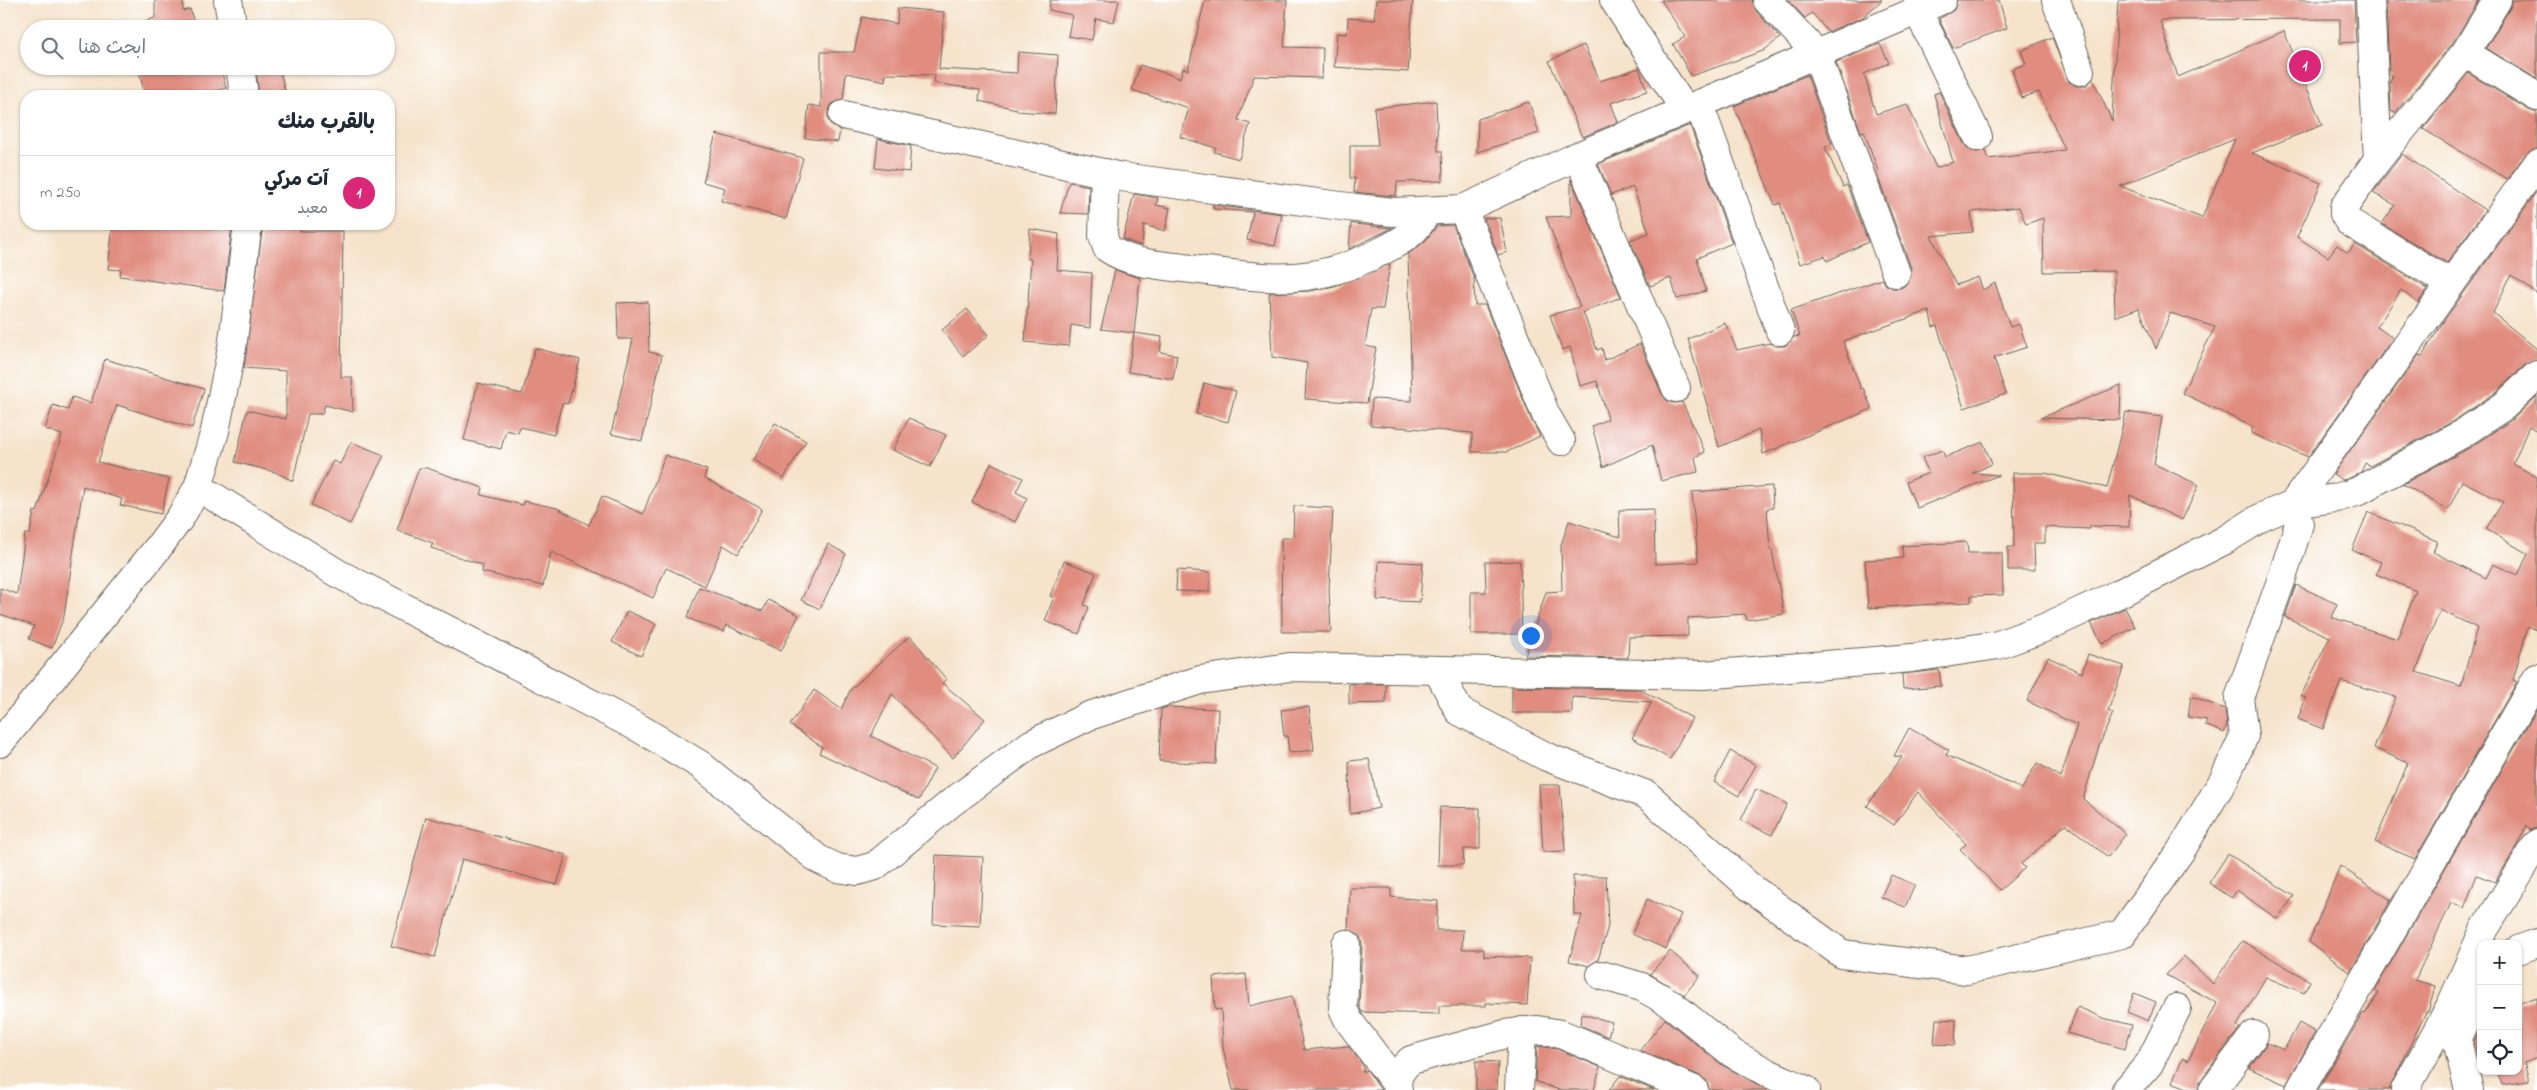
<!DOCTYPE html>
<html lang="ar">
<meta charset="utf-8">
<style>
:root{--surface:#fff;--page:#f6f6f7;--text:#1f2937;--muted:#747a83;--line:#e0e1e3;--accent:#db2777}
body{margin:0;font-family:"Indie Flower","Playpen Sans Arabic",sans-serif;background:var(--page);color:var(--text);direction:rtl}
.controls{position:absolute;right:15px;bottom:15px;display:grid;overflow:hidden;border-radius:10px;box-shadow:0 1px 4px #0004}
.controls button{width:45px;height:45px;display:grid;place-items:center;padding:0;border:0;border-bottom:1px solid var(--line);background:var(--surface);color:var(--text);font:25px sans-serif}
.you{position:absolute;left:1530px;top:635px;width:18px;height:18px;margin:-12px;border:4px solid #fff;border-radius:50%;background:#1a73e8;box-shadow:0 0 0 8px #1a73e833}
.badge{display:grid;place-items:center;width:32px;height:32px;border-radius:50%;background:var(--accent);color:#fff;font-size:16px;font-weight:700}
.pin{position:absolute;translate:-50% -50%;border:2px solid #fff;box-shadow:0 1px 5px #0006}
.list{margin:0;padding:0;list-style:none}
h2{display:flex;justify-content:space-between;align-items:center;height:65px;margin:0;padding:0 20px;font-size:21px}
h2 small{font-size:16px;font-weight:400;color:var(--muted)}
.list li{display:grid;grid-template-columns:32px 1fr auto;gap:15px;align-items:center;box-sizing:border-box;height:75px;padding:0 20px;border-top:1px solid var(--line)}
.list b{display:block;font-size:19px;white-space:nowrap}
.list p{margin:0;font-size:16px;white-space:nowrap;color:var(--muted)}
.list em{font-size:16px;font-style:normal;color:var(--muted)}
.icon{flex:none;width:28px;height:28px;fill:none;stroke:currentColor;stroke-width:2;stroke-linecap:round;stroke-linejoin:round}
.map{position:relative;flex:none;width:2537px;height:1090px;overflow:hidden;direction:ltr}
.search{position:absolute;background:var(--surface);box-shadow:0 1px 4px #0004;left:20px;top:20px;width:375px;height:55px;display:flex;align-items:center;gap:12px;box-sizing:border-box;padding:0 18px;border-radius:28px;color:var(--muted);font-size:19px}
.panel{position:absolute;background:var(--surface);box-shadow:0 1px 4px #0004;left:20px;top:90px;width:375px;height:140px;border-radius:20px;direction:rtl}
.map>svg:first-child{display:block}
.building{fill:#e08c7f;fill-rule:evenodd}
.lines{fill:none;stroke-linecap:round;stroke-linejoin:round}
.minor-casing{stroke:#686259;stroke-width:30}
.minor{stroke:#fff;stroke-width:28}
</style>
<div class="map">
<svg width="2537" height="1090" viewBox="0 0 2537 1090">
<rect width="100%" height="100%" fill="#fff"/>
<filter id="ink" filterUnits="userSpaceOnUse"><feTurbulence type="fractalNoise" baseFrequency=".02" numOctaves="2"/><feDisplacementMap in="SourceGraphic" scale="10" xChannelSelector="R" yChannelSelector="G"/><feConvolveMatrix kernelMatrix="1 2 1 2 8 2 1 2 1" color-interpolation-filters="sRGB"/></filter>
<filter id="wash" filterUnits="userSpaceOnUse"><feTurbulence type="fractalNoise" baseFrequency=".0096" numOctaves="4" result="noise"/><feDisplacementMap in="SourceGraphic" scale="20" xChannelSelector="R" yChannelSelector="G"/><feGaussianBlur stdDeviation="1.12" result="paint"/><feColorMatrix in="noise" values="0 0 0 0 0 0 0 0 0 0 0 0 0 0 0 0 0 1.4 0 .05"/><feComposite in="paint" operator="in"/></filter>
<g filter="url(#wash)">
<rect width="100%" height="100%" fill="#f5e3cb"/>
<g id="blocks">
<g class="building">
<path d="M155 0H183V11L190 9 196 29H116L155 18Z"/>
<path d="M1050 0H1119L1114 22 1096 19 1092 40 1068 36 1072 15 1049 10Z"/>
<path d="M1205 0H1287L1284 47 1323 48 1322 78 1254 76 1238 120 1250 124 1239 159 1214 152 1216 148 1180 137 1189 108 1132 90 1140 65 1180 78 1183 68 1188 70Z"/>
<path d="M1376 0H1413L1408 72 1334 67 1337 33 1347 34 1348 18 1374 20Z"/>
<path d="M1661 0H1752L1756 11 1780 38 1763 51 1691 76 1673 44 1685 37Z"/>
<path d="M1788 0H1882L1863 17 1828 32 1812 13 1805 18Z"/>
<path d="M1957 0H1999L2007 28 1953 48 1939 19 1954 10Z"/>
<path d="M2118 0H2354L2356 42 2340 43V19L2160 20 2178 77 2284 31 2322 125 2252 153 2321 183 2297 237 2328 257 2337 245 2348 253 2355 244 2428 289 2418 303 2401 290 2377 327 2393 338 2308 457 2251 433 2253 427 2182 393 2215 327 2170 313 2156 349 2139 308 2115 317 2114 271 2044 272 2043 218 2026 224 2019 207 1971 212 1973 232 1931 236 1956 285 1978 277 1983 290 1995 283 2010 327 2019 324 2027 347 1994 358 2006 394 1964 408 1937 326 1933 327 1929 311 1843 341 1861 389 1863 388 1872 409 1763 454 1759 430 1719 447 1688 339 1725 323 1737 350 1770 343 1777 346H1785L1794 337 1800 336 1791 310 1882 279 1886 285 1893 288H1901L1908 283 1911 276V268L1876 172 1878 171 1864 131 1861 132 1836 62 1880 44 1889 63 1864 74 1876 114 1907 104 1936 168 1953 162 1934 94 1939 92 1964 144 1970 150 1976 152 1986 150 1988 159 2065 150 2039 92 2021 98 2012 69 2026 64 2021 51 2052 37 2069 82 2076 86H2085L2093 79 2112 121ZM2235 139 2202 218 2120 186Z"/>
<path d="M2386 0H2479L2452 44 2395 113 2391 111 2390 82 2393 75H2389Z"/>
<path d="M2513 0H2537V79L2486 48 2510 8Z"/>
<path d="M898 8 944 12 939 69 1017 73 1018 52 1058 55 1055 114 1017 111V109L979 101 980 90 934 83 935 75 886 74 885 81 846 73 843 100 832 104 828 112V120L832 126 840 130 838 142 805 138 809 105 821 107V52H854L862 17 897 24Z"/>
<path d="M1584 45 1600 81 1639 68 1647 91 1611 103 1618 122 1582 137 1549 61Z"/>
<path d="M125 66H220L226 88 212 92 213 96H145L138 67Z"/>
<path d="M256 66H279L286 96H259Z"/>
<path d="M2468 73 2529 110 2537 113V149L2525 155 2507 179 2423 129Z"/>
<path d="M1807 75 1832 144 1825 147 1843 187 1847 185 1868 242 1827 261 1825 256 1800 264 1780 203 1775 205 1734 106Z"/>
<path d="M1436 101 1438 151H1442L1443 181 1397 182 1396 196 1354 192 1355 178H1350V145H1378L1374 108Z"/>
<path d="M1529 102 1539 133 1477 152 1478 119Z"/>
<path d="M1690 125 1732 243 1697 258 1706 291 1677 299 1671 278 1650 286 1630 240 1649 233 1633 187 1611 195 1598 164Z"/>
<path d="M716 134 803 158 786 219 721 201 725 188 703 182Z"/>
<path d="M878 139 911 146 909 172 875 168Z"/>
<path d="M2402 154 2485 210 2447 263 2382 224 2395 205 2373 193Z"/>
<path d="M1571 179 1621 297 1583 312 1597 350 1602 348 1605 360 1640 344 1662 394 1667 401 1674 403 1682 402 1705 452 1695 457 1698 472 1661 481 1652 445 1603 467 1592 426 1608 419 1597 381 1580 386 1570 347 1562 350 1550 315 1580 307 1546 217 1571 216Z"/>
<path d="M1069 182 1089 186 1088 214 1060 213Z"/>
<path d="M2537 191V294L2511 275 2493 313 2537 349V360L2526 364 2494 394 2452 422 2370 466 2365 463 2361 472 2350 478 2343 480 2333 474 2419 355 2422 356 2443 322Z"/>
<path d="M1134 194 1158 198 1156 205 1170 208 1165 231 1144 225 1142 246 1123 239Z"/>
<path d="M1213 205 1282 214 1275 246 1247 240 1253 212 1213 209Z"/>
<path d="M1484 218H1500L1507 252 1498 255Z"/>
<path d="M1351 223 1354 224 1392 228 1349 249Z"/>
<path d="M113 224H232L224 291 120 276 121 270 108 269Z"/>
<path d="M263 224H300V231H343L341 377H352L353 412 325 405 322 414H308L293 481 275 472 235 462 247 410 286 419V371L244 368Z"/>
<path d="M1453 225 1474 278 1475 305H1485L1532 421 1540 436 1507 452H1472V433L1370 425 1372 399 1412 401 1408 254 1425 241 1437 226Z"/>
<path d="M1030 229 1059 234 1057 270 1092 273 1090 328 1071 325 1069 346 1025 342 1031 259H1028Z"/>
<path d="M1390 264 1383 309H1371L1365 346 1376 348 1367 403 1305 399 1307 363 1272 357 1269 293 1310 291 1335 286Z"/>
<path d="M1115 270 1140 278 1134 333 1101 329Z"/>
<path d="M648 302 649 352 662 355 642 441 611 434 633 339H618L617 303Z"/>
<path d="M967 309 989 335 963 356 942 330Z"/>
<path d="M1134 333 1162 337 1160 352 1177 355 1173 379 1128 372Z"/>
<path d="M535 348 580 360 568 404 562 403 554 435 520 427 518 433 506 430 501 449 464 440 478 383 522 394Z"/>
<path d="M105 359 204 389 192 428 117 405 98 462 169 479 161 514 120 505 122 499 83 486 64 616 52 648 29 639 34 626 0 614V588L17 594 25 534H30L34 511 37 512 62 435 45 429 53 405 68 410 72 397 91 403Z"/>
<path d="M1204 383 1236 391 1228 422 1196 414Z"/>
<path d="M2121 385 2120 420 2040 418Z"/>
<path d="M2537 396V431L2529 426 2513 464 2537 477V630L2528 626 2513 680 2517 682 2415 859 2375 842 2408 763 2374 748 2396 697 2341 681 2323 729 2298 719 2306 698 2301 696 2330 637 2285 617 2296 585 2337 604 2331 617 2397 639 2416 591 2376 574 2381 562 2352 550 2368 512 2437 541 2433 552 2486 578 2493 564 2518 575 2528 554 2486 529 2503 502 2462 481 2448 510 2403 484 2469 448 2513 419ZM2440 610 2477 628 2461 686 2416 672Z"/>
<path d="M2126 412 2162 417 2154 464 2199 485 2182 520 2130 495 2129 527 2090 526V529L2045 527V543H2034L2035 570H2008V547H2014L2013 473H2045L2107 488Z"/>
<path d="M909 418 946 435 930 467 893 450Z"/>
<path d="M775 423 806 441 784 478 753 460Z"/>
<path d="M351 442 384 455 350 524 311 505 333 461 340 464Z"/>
<path d="M1983 442 1992 464 1973 473 1999 475 1917 508 1906 482 1929 473 1922 458 1942 450 1945 457Z"/>
<path d="M665 455 707 470 704 478 762 509 738 554 723 545 705 586 666 568 653 598 551 552 543 586 482 572 483 565 431 548 433 543 397 530 419 468H427L483 488 481 495 523 505 524 501 557 508 589 525 602 496 643 514Z"/>
<path d="M991 463 1023 478 1016 492 1027 498 1015 522 972 502Z"/>
<path d="M1772 486 1773 508H1767L1770 550H1772L1784 614 1747 620 1745 614 1688 618V636L1629 637 1628 658 1525 656 1546 592 1562 591 1561 545 1569 521 1620 537 1619 510 1654 509 1655 564 1698 562 1692 492Z"/>
<path d="M1294 506 1333 508 1329 590 1331 632H1282L1281 538H1293Z"/>
<path d="M1967 542 1968 553H2002L2003 595 1971 596V602L1868 608 1865 560 1903 558 1902 546Z"/>
<path d="M828 544 846 554 820 609 801 600Z"/>
<path d="M1064 561 1096 573 1084 605 1089 607 1079 634 1045 621 1054 597 1050 596Z"/>
<path d="M1379 561 1423 563 1420 602 1377 600Z"/>
<path d="M1520 561 1522 634H1471V592H1486L1485 562Z"/>
<path d="M1177 570 1210 572 1209 592 1176 591Z"/>
<path d="M699 587 763 611 768 600 799 615 781 651 726 625 724 632 687 618Z"/>
<path d="M2125 608 2135 627 2102 644 2091 623Z"/>
<path d="M627 611 656 624 641 656 612 642Z"/>
<path d="M910 636 946 679 942 683 985 719 953 758 892 694 871 736 935 768 919 800 819 753 822 747 790 725 814 690 841 709 851 689Z"/>
<path d="M2088 654 2124 666 2108 711 2113 713 2099 746 2083 799 2126 834 2108 857 2066 824 2021 864 2025 868 2000 890 1960 849 1966 844 1918 792 1894 825 1867 806 1902 757 1894 756 1909 728 1949 750 1946 755 2022 789 2037 763 2061 777 2077 725 2027 701 2048 657 2082 673Z"/>
<path d="M1939 670 1941 686 1903 689 1902 674Z"/>
<path d="M1349 684H1386V703L1349 704Z"/>
<path d="M1512 687 1639 689 1692 718 1670 759 1632 738 1652 702 1572 697V713H1512Z"/>
<path d="M2191 696 2225 709 2227 725 2224 733 2205 725 2207 720 2188 717Z"/>
<path d="M1167 707 1218 709 1216 764 1159 761 1161 709Z"/>
<path d="M1309 707 1314 750 1289 753 1287 736H1284L1281 710Z"/>
<path d="M2537 709V828L2530 830 2526 825 2518 845 2495 882 2477 875 2464 908 2451 903 2415 980 2435 986 2428 1012H2426L2389 1090H2318L2363 1013 2365 1014 2379 993 2375 990Z"/>
<path d="M1730 751 1756 765 1739 796 1714 782Z"/>
<path d="M1369 759 1379 808 1350 814 1349 761Z"/>
<path d="M1539 785H1560L1565 851 1543 852Z"/>
<path d="M1756 789 1787 804 1772 835 1741 820Z"/>
<path d="M1440 807 1480 808V849H1464L1463 865H1438Z"/>
<path d="M426 817 566 855 557 885 462 859 435 957 391 946Z"/>
<path d="M2228 854 2294 896 2277 919 2237 890 2232 898 2209 883Z"/>
<path d="M936 855 983 857 980 926 933 924Z"/>
<path d="M2340 866 2391 900 2350 972 2309 942Z"/>
<path d="M1891 875 1915 885 1905 907 1881 897Z"/>
<path d="M1573 876H1606L1608 926 1598 960 1589 966 1569 961 1582 915H1574Z"/>
<path d="M1350 888H1391V897L1438 901 1436 930H1463L1462 949H1484V956L1530 958 1527 1005 1486 1003V1006H1439V1014L1362 1012 1359 1006 1362 944 1360 936 1348 929Z"/>
<path d="M1647 899 1681 914 1666 949 1632 934Z"/>
<path d="M2242 941 2310 981 2304 993 2266 977 2237 1026 2240 1028 2200 1081 2198 1090H2192L2172 1082 2183 1058 2188 1061 2217 1003 2166 975 2184 956 2213 984Z"/>
<path d="M1670 951 1700 976 1684 995 1650 974Z"/>
<path d="M1246 974 1249 1006 1292 996 1304 1050 1348 1046 1363 1065V1072L1367 1070 1381 1090H1233L1223 1048 1221 1009 1215 1010 1213 977Z"/>
<path d="M2134 993 2156 1002 2148 1021 2127 1012Z"/>
<path d="M2537 997V1058L2524 1063 2529 1081 2502 1085 2497 1071H2518V1004Z"/>
<path d="M2078 1007 2103 1018 2132 1025 2125 1049 2067 1033Z"/>
<path d="M1582 1014 1612 1022 1608 1037 1580 1025Z"/>
<path d="M1665 1019 1722 1065 1768 1090H1709L1707 1081 1700 1076 1640 1050Z"/>
<path d="M1936 1019 1956 1020 1955 1045 1934 1044Z"/>
<path d="M2299 1023 2315 1032 2286 1085 2249 1068 2267 1043 2284 1050Z"/>
<path d="M2481 1026V1061L2479 1062 2474 1041Z"/>
<path d="M1537 1046 1557 1049 1600 1067 1594 1090H1559L1535 1081Z"/>
<path d="M1476 1061 1498 1062 1497 1090H1476Z"/>
<path d="M1620 1076 1654 1090H1609Z"/>
</g>
</g>
</g>
<g filter="url(#ink)">
<use href="#blocks" fill-opacity="0" stroke="#686259" stroke-width="1"/>
<g class="lines">
<g class="minor-casing">
<g id="minor">
<path d="M228 0 233 29"/>
<path d="M1614 0 1685 110"/>
<path d="M1767 0 1816 53 1896 273"/>
<path d="M2056 0 2080 71"/>
<path d="M2370 0 2378 159"/>
<path d="M1918 11 1978 137"/>
<path d="M2465 53 2537 97"/>
<path d="M240 66 244 96"/>
<path d="M1699 104 1780 331"/>
<path d="M843 115 1121 177 1356 208 1393 212 1463 209 1578 156 1942 0"/>
<path d="M1578 156 1676 388"/>
<path d="M1105 173 1103 236 1107 248C1132 265 1162 265 1191 269 1266 278 1310 288 1380 252 1402 241 1417 233 1427 211"/>
<path d="M1463 209 1546 415 1561 441"/>
<path d="M2451 284 2349 222 2344 214V207L2378 159 2465 53 2497 0"/>
<path d="M198 487 337 573 639 728 699 764 818 859 837 868 857 871 875 866 951 803 1031 744 1089 716 1200 680 1290 667 1703 675 1912 658 1998 645 2044 628 2120 593 2225 540 2262 517 2293 504 2336 498 2356 492 2460 435 2504 406 2537 375"/>
<path d="M1438 671 1459 711 1547 757 1647 795 1750 887 1842 954 1967 970 2122 934 2180 852 2223 781 2244 736 2239 698 2282 578 2299 524 2293 504 2537 164"/>
<path d="M0 743 157 549 180 518 198 487 215 431 232 348 248 224"/>
<path d="M1346 944 1343 1009 1349 1021 1397 1085"/>
<path d="M2518 950 2537 943"/>
<path d="M1601 975 1642 987 1670 1003 1732 1053 1768 1073 1806 1090"/>
<path d="M1398 1090C1395 1077 1402 1068 1411 1060L1505 1034 1537 1030 1561 1034 1694 1090"/>
<path d="M1519 1090 1522 1031"/>
<path d="M2126 1090 2149 1064 2177 1008"/>
<path d="M2213 1090 2254 1035"/>
<path d="M2300 1090 2537 678"/>
<path d="M2405 1090 2451 1005 2484 930 2537 844"/>
<path d="M2469 1090 2458 1045V1038L2481 988"/>
</g>
</g>
<use href="#minor" class="minor"/>
</g>
</g>
</svg>
<div class="controls">
<button>+</button>
<button>−</button>
<button><svg class="icon" aria-label="locate" viewBox="0 0 24 24"><circle cx="12" cy="12" r="6"/><path d="M12 2v4M12 18v4M2 12h4M18 12h4"/></svg></button>
</div>
<div class="you"></div>
<div class="pin badge" style="left:2305px;top:66px">1</div>
<div class="search"><svg class="icon" aria-label="search" viewBox="0 0 24 24"><circle cx="10" cy="10" r="6"/><path d="M15 15l6 6"/></svg>ابحث هنا</div>
<section class="panel">
<h2>بالقرب منك<small></small></h2>
<ul class="list">
<li><span class="badge">1</span><div><b>آت مركي</b><p>معبد</p></div><em>250 m</em></li>
</ul>
</section>
</div>
